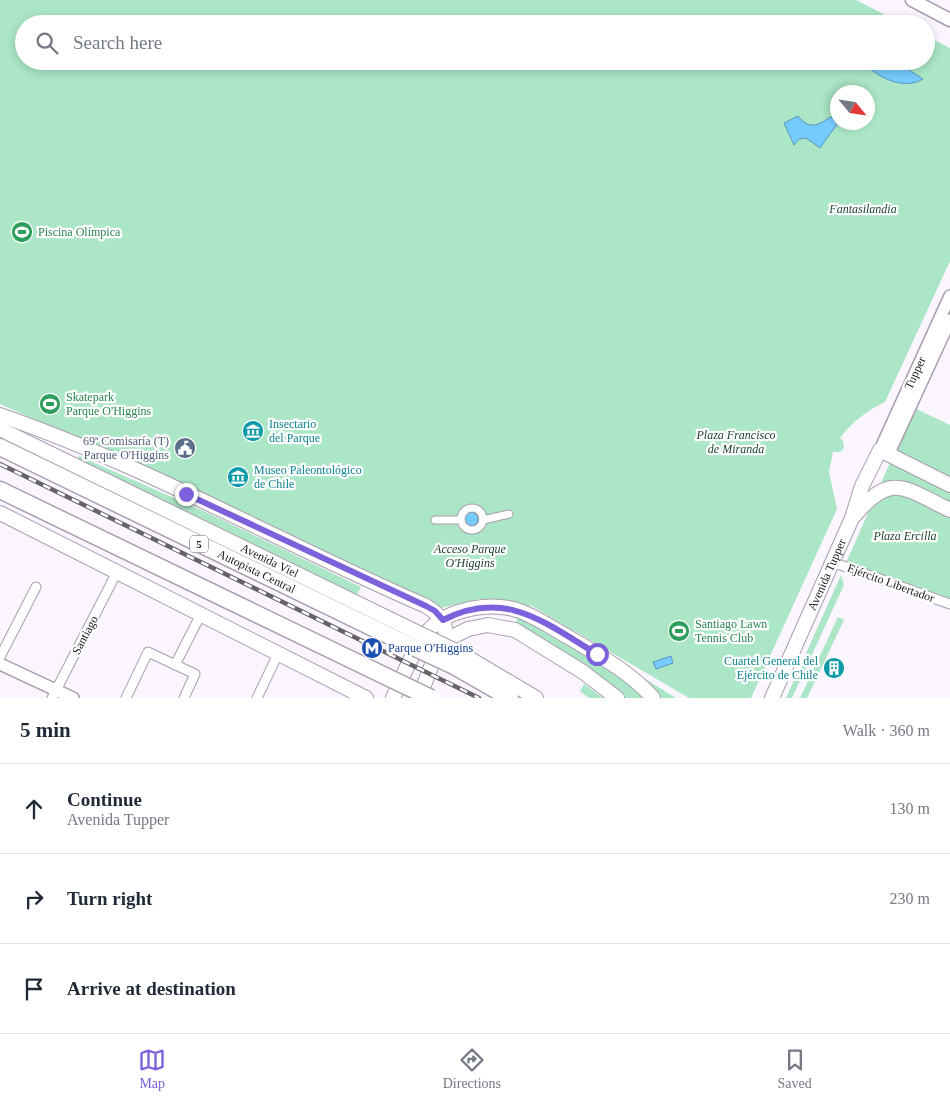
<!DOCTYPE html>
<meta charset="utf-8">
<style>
:root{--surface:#fff;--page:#f2f2f3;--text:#1f2937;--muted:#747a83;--line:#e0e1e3;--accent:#7d61dc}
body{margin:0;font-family:Georgia,serif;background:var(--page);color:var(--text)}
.compass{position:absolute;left:830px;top:85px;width:45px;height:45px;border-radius:50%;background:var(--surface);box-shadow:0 2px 8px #0003;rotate:119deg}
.stop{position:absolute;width:15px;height:15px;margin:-11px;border:4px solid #7d61dc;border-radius:50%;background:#fff}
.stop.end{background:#7d61dc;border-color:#fff;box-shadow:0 1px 5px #0008}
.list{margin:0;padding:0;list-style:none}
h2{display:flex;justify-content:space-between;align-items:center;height:65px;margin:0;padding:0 20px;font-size:21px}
h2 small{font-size:16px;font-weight:400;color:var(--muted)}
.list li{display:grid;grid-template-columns:32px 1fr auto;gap:15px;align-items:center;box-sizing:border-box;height:90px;padding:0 20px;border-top:1px solid var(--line)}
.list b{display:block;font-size:19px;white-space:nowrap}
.list p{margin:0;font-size:16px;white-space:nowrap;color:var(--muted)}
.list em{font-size:16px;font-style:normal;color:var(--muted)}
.icon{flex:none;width:28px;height:28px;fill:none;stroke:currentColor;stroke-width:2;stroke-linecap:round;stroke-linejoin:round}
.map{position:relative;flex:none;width:950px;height:698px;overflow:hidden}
.search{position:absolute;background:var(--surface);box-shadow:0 2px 8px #0003;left:15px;right:15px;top:15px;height:55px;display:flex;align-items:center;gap:12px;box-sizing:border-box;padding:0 18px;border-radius:28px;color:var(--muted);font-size:19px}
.sheet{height:335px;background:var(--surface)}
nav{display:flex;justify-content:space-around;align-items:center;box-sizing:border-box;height:70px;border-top:1px solid var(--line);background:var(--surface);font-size:14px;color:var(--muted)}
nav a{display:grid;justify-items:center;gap:2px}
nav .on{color:var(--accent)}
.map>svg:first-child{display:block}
.green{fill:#abe6c6;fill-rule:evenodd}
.water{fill:#76cbfe;stroke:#5b96bb}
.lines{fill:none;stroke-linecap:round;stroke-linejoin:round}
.pedestrian-casing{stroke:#a99eae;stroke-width:9}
.minor-casing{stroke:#a99eae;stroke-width:11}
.tertiary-casing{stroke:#a99eae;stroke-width:14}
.secondary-casing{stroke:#a99eae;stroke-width:15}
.primary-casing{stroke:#a99eae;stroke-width:16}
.motorway-casing{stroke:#a99eae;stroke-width:19}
.pedestrian{stroke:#fff;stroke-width:7}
.minor{stroke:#fff;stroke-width:9}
.tertiary{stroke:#fff;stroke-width:11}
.secondary{stroke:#fff;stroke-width:12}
.primary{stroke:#fff;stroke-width:14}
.motorway{stroke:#fff;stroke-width:16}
.rail-casing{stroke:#666269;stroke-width:4.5}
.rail{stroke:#fff;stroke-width:2.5;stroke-dasharray:8;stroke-linecap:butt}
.primary-bridge-casing{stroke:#a99eae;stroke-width:16;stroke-linecap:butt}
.motorway-bridge-casing{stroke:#a99eae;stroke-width:19;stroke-linecap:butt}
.primary-bridge{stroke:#fff;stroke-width:14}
.motorway-bridge{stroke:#fff;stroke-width:16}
.route{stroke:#7d61dc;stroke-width:6}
.labels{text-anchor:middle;stroke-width:4.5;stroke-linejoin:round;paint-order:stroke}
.shield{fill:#fff;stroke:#605e62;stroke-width:1}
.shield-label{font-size:11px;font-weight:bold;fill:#1c191f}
.park-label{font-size:12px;font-style:italic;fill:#1c4330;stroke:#fff}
.leisure-label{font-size:12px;fill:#27864d;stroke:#fff;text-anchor:start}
.street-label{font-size:12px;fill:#1c191f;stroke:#fff}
.culture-label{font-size:12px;fill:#0d838f;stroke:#fff;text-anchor:start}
.service-label{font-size:12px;fill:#4e5e75;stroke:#fff;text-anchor:end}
.transit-label{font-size:12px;fill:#164399;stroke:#fff;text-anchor:start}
</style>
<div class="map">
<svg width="950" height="698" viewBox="0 0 950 698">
<rect width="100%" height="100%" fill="#fbf5ff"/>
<g class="green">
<path d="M0 0H856L903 24H24V61H926V36L950 48V261L885 402C866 411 852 422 840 438L843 441 844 448 840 452H833L829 472 837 509 751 698H689L530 605 529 608 494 599H479L441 608 265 522 0 404ZM838 92H868V122H838Z"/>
<path d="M914 408 950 425V600L846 563Z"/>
<path d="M79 456 208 513 361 587 356 596 77 459Z"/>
<path d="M841 575 844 585 792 698H786Z"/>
<path d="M518 617 607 668 645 698H626L515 625Z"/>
<path d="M838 617 844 620 807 698H800Z"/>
<path d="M629 669 676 698H660Z"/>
<path d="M584 684 603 698H589L580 691Z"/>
</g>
<g class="water">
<path d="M862 61H908L909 70 923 79C903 91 876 77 862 61Z"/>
<path d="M798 116C809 130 818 126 830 117L836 119 838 123 820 148 806 138 799 139 794 145 784 123Z"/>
<circle cx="471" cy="519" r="7"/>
<path d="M671 656 673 663 656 669 653 662Z"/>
</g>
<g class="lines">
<g class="pedestrian-casing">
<g id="pedestrian">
<circle cx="472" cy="519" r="11"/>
<path d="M435 520H460"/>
<path d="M483 520 509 514"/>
</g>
</g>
<g class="minor-casing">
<g id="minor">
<path d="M832 562 950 604"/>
<path d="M0 657 36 587"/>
<path d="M175 665 201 614"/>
<path d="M52 698 117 572"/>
<path d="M126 698 148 652 195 674 184 698"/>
<path d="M257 698 278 654"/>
</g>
</g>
<g class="tertiary-casing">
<g id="tertiary">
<path d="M880 450 950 296"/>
<path d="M889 453 950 320"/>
<path d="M0 664 73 698"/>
</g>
</g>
<g class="secondary-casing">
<path id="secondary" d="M912 0 950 20"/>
</g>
<g class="primary-casing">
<g id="primary">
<path d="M0 415C147 466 283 544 426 606 441 615 449 625 444 644"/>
<path id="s1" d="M0 429 406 627"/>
<path d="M0 513 366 698"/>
<path d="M854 516C892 471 904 488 950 510"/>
<path d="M460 653 536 698"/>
<path d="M393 698C402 678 415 646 428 631 449 608 492 601 520 611 538 618 554 629 570 638 600 656 630 672 653 698"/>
<path d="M419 698 434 659 448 639 468 629 488 625 515 630 583 672 617 698"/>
<path id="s2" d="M772 698 852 518 862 486 880 450 950 485"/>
</g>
</g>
<g class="motorway-casing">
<g id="motorway">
<path id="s3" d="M0 447 398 640"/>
<path d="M0 490 383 675"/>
<path d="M454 666 510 698"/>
</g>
</g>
<use href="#pedestrian" class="pedestrian"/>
<use href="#minor" class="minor"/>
<use href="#tertiary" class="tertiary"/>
<use href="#secondary" class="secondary"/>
<use href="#primary" class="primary"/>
<use href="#motorway" class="motorway"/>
<g class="rail-casing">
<path id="rail" d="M0 464 479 698"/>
</g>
<use href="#rail" class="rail"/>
<g class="primary-bridge-casing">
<path id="primary-bridge" d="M406 627 460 653"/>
</g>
<g class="motorway-bridge-casing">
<g id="motorway-bridge">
<path d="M398 640 454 666"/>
<path d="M383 675 431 698"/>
</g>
</g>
<use href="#primary-bridge" class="primary-bridge"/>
<use href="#motorway-bridge" class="motorway-bridge"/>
</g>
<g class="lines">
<path class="route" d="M186 494 426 606 435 611 443 620C505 588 545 623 597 654"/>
</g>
<defs>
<g id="stadium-disc" transform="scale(1.125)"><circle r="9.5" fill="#2e9e5b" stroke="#fff"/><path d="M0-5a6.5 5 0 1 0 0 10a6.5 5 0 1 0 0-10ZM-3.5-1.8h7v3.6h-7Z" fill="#fff"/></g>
<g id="museum-disc" transform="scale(1.125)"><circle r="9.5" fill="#0f9aa8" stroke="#fff"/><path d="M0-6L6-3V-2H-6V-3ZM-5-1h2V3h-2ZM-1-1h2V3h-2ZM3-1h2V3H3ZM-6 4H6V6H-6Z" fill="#fff"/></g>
<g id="civic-disc" transform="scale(1.125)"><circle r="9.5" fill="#5c6f8a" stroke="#fff"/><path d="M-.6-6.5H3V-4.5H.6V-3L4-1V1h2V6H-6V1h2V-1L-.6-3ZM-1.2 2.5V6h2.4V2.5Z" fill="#fff"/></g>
<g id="metro-disc" transform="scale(1.125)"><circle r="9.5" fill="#1a4fb4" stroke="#fff"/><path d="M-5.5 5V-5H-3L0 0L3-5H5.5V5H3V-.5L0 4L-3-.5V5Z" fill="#fff"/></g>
<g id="building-disc" transform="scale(1.125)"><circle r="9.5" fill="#0f9aa8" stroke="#fff"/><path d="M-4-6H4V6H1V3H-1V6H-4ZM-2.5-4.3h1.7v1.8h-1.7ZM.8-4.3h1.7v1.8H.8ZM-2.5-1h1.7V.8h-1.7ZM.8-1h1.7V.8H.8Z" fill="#fff"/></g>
</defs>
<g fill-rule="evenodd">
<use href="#stadium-disc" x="22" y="232"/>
<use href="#stadium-disc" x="50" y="404"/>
<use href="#museum-disc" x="253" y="431"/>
<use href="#civic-disc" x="185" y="448"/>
<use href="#museum-disc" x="238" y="477"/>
<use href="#stadium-disc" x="679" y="631"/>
<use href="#metro-disc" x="372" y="648"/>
<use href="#building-disc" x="834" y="668"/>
</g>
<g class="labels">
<rect class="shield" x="190" y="535.5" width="18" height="17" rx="4"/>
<g class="shield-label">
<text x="199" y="548">5</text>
</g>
<g class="park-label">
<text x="863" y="213">Fantasilandia</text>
<text x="736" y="439">Plaza Francisco<tspan x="736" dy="14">de Miranda</tspan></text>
<text x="905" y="540">Plaza Ercilla</text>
<text x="470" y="553">Acceso Parque<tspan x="470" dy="14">O'Higgins</tspan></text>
</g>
<g class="leisure-label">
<text x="38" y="236">Piscina Olímpica</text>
<text x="66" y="401">Skatepark<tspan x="66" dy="14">Parque O'Higgins</tspan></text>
<text x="695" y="628">Santiago Lawn<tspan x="695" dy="14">Tennis Club</tspan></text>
</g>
<g class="street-label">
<text transform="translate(915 373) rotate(-65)" y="4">Tupper</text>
<text dy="4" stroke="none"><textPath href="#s1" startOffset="300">Avenida Viel</textPath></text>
<text dy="4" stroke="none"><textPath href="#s3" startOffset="285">Autopista Central</textPath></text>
<text dy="4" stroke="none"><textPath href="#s2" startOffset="135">Avenida Tupper</textPath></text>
<text transform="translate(891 583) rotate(20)" y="4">Ejército Libertador</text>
<text transform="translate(85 635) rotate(-62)" y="4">Santiago</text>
</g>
<g class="culture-label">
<text x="269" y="428">Insectario<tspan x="269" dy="14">del Parque</tspan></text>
<text x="254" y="474">Museo Paleontológico<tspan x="254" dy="14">de Chile</tspan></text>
<text x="818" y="665" text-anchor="end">Cuartel General del<tspan x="818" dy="14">Ejército de Chile</tspan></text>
</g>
<g class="service-label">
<text x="169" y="445">69ª Comisaría (T)<tspan x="169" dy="14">Parque O'Higgins</tspan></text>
</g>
<g class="transit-label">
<text x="388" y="652">Parque O'Higgins</text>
</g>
</g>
</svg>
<svg class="compass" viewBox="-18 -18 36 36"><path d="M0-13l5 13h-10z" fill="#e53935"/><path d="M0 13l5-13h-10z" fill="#747a83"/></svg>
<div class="stop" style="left:597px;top:654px"></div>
<div class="stop end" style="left:186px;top:494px"></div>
<div class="search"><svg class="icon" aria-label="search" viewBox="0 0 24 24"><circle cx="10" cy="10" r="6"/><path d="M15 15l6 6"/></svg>Search here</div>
</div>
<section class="sheet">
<h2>5 min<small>Walk · 360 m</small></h2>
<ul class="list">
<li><svg class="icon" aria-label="ahead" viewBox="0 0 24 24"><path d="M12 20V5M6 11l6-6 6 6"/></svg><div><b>Continue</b><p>Avenida Tupper</p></div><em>130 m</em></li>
<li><svg class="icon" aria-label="right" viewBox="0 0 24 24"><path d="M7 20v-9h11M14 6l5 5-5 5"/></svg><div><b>Turn right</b></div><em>230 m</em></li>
<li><svg class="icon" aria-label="arrive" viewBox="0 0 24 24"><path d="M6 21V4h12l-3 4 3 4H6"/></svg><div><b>Arrive at destination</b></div></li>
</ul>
</section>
<nav>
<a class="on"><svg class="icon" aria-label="map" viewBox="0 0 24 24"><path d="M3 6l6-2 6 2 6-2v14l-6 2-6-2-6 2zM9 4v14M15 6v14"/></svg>Map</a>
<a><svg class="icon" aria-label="directions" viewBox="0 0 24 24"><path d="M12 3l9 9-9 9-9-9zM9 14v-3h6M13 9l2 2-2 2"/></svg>Directions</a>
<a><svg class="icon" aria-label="saved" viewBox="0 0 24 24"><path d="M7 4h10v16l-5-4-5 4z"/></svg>Saved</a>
</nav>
